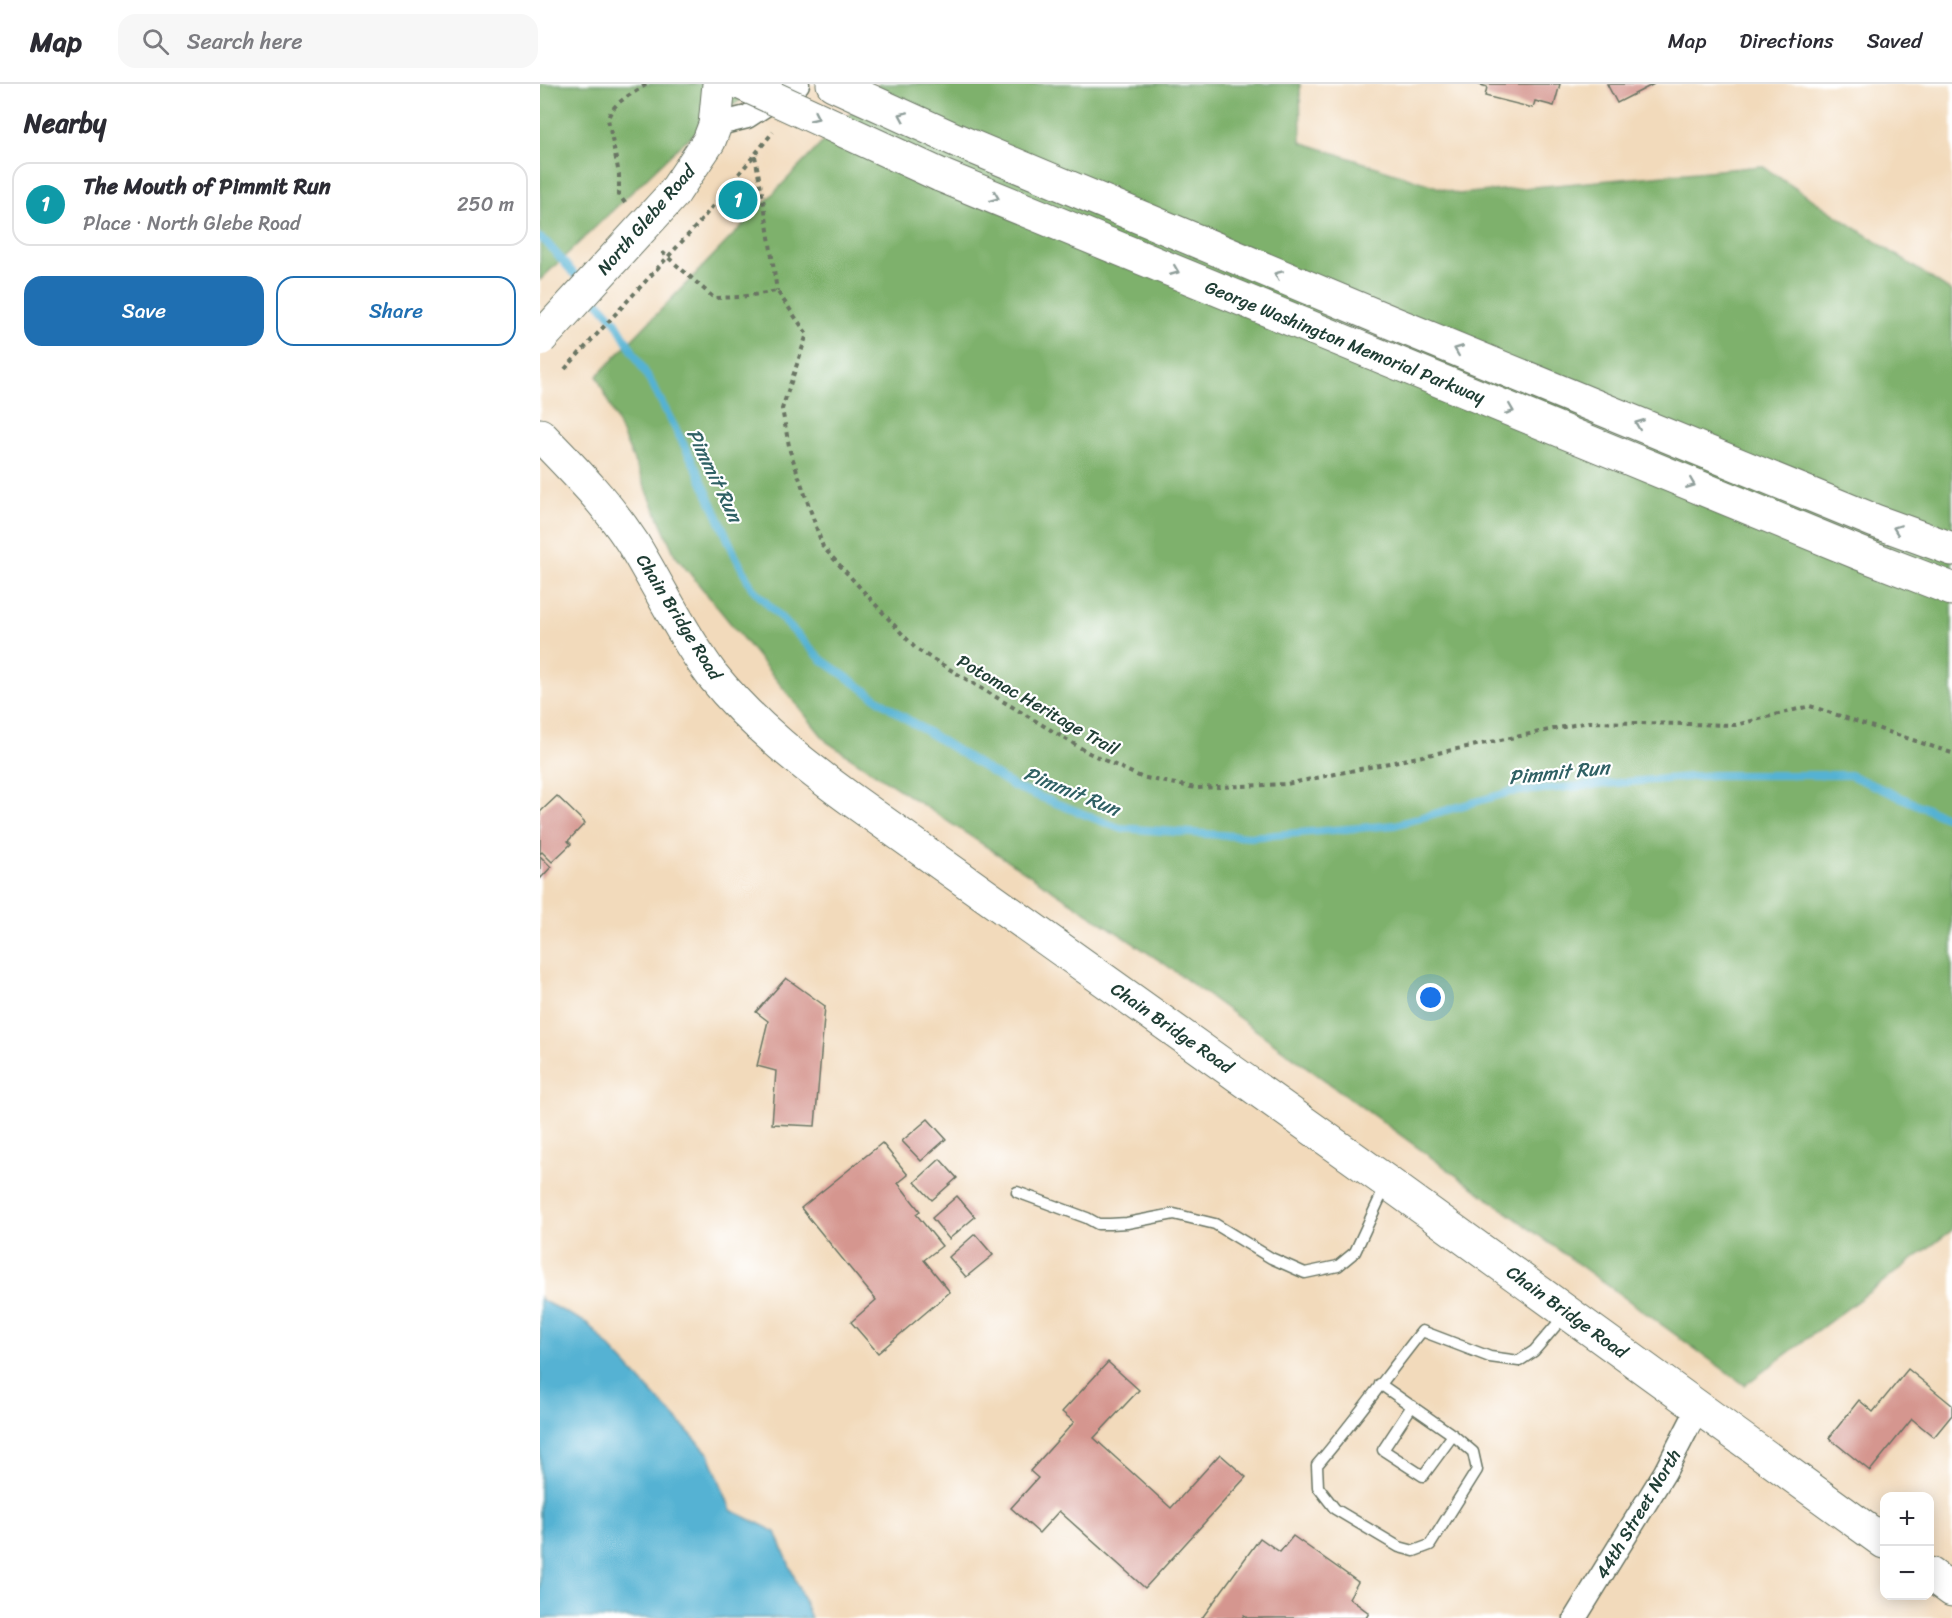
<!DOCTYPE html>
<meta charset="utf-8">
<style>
:root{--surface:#fff;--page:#f7f7f7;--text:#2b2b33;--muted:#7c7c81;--line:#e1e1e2;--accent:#1f6fb2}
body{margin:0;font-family:Sriracha,sans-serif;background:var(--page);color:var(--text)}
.controls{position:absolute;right:18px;bottom:18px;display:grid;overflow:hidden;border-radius:12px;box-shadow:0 3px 15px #0003}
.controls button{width:54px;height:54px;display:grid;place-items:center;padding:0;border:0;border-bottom:2px solid var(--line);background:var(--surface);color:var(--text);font:30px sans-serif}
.you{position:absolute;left:891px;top:914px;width:21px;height:21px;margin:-15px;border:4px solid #fff;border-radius:50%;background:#1a73e8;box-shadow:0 0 0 9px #1a73e833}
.badge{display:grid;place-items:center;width:39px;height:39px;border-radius:50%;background:var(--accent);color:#fff;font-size:20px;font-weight:700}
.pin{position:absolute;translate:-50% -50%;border:3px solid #fff;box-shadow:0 2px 6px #0006}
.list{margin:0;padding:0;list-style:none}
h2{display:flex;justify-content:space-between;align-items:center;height:78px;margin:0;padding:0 24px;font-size:26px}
h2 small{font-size:20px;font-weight:400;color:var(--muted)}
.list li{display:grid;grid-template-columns:39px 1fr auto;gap:18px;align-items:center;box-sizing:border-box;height:84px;margin:0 12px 12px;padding:0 12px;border:2px solid var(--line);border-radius:18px}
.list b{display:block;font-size:22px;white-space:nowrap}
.list p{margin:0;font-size:20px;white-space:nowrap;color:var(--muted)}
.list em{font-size:20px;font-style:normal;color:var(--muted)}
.actions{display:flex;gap:12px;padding:18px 24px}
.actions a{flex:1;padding:14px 0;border:2px solid var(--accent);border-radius:18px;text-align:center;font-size:21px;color:var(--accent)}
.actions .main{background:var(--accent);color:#fff}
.icon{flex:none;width:33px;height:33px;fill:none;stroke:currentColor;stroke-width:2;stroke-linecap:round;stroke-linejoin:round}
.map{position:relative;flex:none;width:1412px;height:1534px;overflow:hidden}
header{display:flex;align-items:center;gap:36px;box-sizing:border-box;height:84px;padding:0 30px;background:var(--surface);border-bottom:2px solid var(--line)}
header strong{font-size:28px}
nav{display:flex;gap:33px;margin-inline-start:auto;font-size:21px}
.search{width:420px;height:54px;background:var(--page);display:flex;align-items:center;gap:15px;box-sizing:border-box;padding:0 21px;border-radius:18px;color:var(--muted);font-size:22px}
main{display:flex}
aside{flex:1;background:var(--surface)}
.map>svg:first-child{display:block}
.forest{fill:#7eb16c;stroke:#4e7750;stroke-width:1.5}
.water{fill:#55b2d3;stroke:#3a7884;stroke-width:1.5}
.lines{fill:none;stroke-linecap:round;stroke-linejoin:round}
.stream{stroke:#55b2d3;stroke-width:8}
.building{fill:#d5968f}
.service-casing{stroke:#697463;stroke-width:13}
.minor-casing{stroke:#697463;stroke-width:25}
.primary-casing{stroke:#697463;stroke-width:35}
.motorway-casing{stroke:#697463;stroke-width:35}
.path{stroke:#697463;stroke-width:4;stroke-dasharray:4.5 4.5;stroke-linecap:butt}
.service{stroke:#fff;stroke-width:10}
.minor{stroke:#fff;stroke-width:22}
.primary{stroke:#fff;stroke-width:33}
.motorway{stroke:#fff;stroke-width:33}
.primary-bridge-casing{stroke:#697463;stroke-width:35;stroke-linecap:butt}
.motorway-bridge-casing{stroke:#697463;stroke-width:35;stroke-linecap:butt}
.path-bridge{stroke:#697463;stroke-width:4;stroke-dasharray:4.5 4.5;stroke-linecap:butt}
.primary-bridge{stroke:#fff;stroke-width:33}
.motorway-bridge{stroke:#fff;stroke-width:33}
.oneway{stroke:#8f9e9a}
.labels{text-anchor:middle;stroke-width:4.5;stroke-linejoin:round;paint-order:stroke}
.street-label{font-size:18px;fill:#1f3d34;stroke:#fff}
.water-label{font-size:20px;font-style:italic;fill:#2f6064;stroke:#fff}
</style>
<header>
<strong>Map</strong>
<div class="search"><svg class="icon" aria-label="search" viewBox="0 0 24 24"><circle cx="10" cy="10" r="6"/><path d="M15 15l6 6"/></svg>Search here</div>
<nav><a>Map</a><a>Directions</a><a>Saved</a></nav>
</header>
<main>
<aside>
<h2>Nearby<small></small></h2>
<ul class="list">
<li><span class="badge" style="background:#0f9aa8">1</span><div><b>The Mouth of Pimmit Run</b><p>Place · North Glebe Road</p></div><em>250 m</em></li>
</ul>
<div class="actions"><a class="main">Save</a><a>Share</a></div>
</aside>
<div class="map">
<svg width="1412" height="1534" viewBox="0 0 1412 1534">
<rect width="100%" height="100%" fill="#fff"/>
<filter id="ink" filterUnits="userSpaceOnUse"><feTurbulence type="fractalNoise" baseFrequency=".0167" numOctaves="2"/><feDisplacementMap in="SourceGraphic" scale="12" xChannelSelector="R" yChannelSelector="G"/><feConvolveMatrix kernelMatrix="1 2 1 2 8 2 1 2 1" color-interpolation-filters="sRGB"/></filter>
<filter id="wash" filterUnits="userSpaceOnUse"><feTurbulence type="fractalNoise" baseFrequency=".008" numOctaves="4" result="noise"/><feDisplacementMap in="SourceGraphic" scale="24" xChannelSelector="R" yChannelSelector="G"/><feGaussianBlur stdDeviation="1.35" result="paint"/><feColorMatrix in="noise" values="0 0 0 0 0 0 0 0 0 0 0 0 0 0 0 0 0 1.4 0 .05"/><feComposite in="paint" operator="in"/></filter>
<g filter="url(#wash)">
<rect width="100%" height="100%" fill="#f2dabb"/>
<g class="forest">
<path d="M0 0H222L144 58 0 196Z"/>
<path d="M339 0H760L761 58 918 110 1222 82 1412 208V1146L1205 1301 622 878 287 658 135 471 57 292Z"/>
</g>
<path class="water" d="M0 1213 3 1217 47 1239 169 1370 191 1426 236 1448 271 1534H0Z"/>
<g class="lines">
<g class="stream">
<path d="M0 154 6 158 43 200"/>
<path d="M51 210 75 237 113 302 156 384 195 471 212 504 282 576 362 632 475 703 579 744 710 753 855 741 970 708 1173 691H1310L1412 736"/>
</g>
</g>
<g id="blocks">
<g class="building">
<path d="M937 0H1020L1014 22 995 17 993 24 945 12 947 3Z"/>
<path d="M1067 0H1114L1077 19Z"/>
<path d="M17 712 45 739 28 757 31 760 12 778 2 768 0 770V728Z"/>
<path d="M0 772 11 783 0 795Z"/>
<path d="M246 894 285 922 275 1042 232 1040 236 987 217 982 228 937 216 928Z"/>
<path d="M388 1035 406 1055 381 1077 362 1057Z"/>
<path d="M342 1059 368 1091 358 1099 380 1127 376 1130 402 1162 384 1176 410 1208 338 1269 311 1238 336 1216 261 1124Z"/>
<path d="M400 1075 417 1094 392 1116 375 1098Z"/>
<path d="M417 1112 435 1133 409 1155 392 1134Z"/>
<path d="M435 1150 453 1171 426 1193 409 1173Z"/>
<path d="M568 1278 599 1306 554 1354 631 1424 680 1370 706 1393 605 1504 519 1427 499 1449 471 1424 498 1394 490 1387 534 1338 522 1328Z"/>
<path d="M1368 1285 1412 1321V1331L1394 1353 1372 1335 1330 1387 1289 1354 1319 1316 1333 1328Z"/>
<path d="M753 1452 818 1498 809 1514 829 1529 826 1534H707L704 1531 702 1534H662L720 1454 740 1468Z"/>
</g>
</g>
</g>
<g filter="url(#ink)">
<use href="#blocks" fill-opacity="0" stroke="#697463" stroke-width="1.5"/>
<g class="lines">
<g class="service-casing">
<g id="service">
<path d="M477 1108 547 1134 558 1140H570L587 1139 634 1130 675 1140 731 1174 765 1189 798 1182 815 1168 846 1101"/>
<path d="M840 1300 913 1351 933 1368 937 1386 890 1461 874 1467 859 1463 795 1425 778 1403 777 1381C814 1338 847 1291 882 1247L950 1273 979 1277 994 1267 1025 1231"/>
<path d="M872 1322 843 1366 883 1392 913 1351"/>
</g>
</g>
<g class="minor-casing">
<g id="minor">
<path d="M175 41 207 33 258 0"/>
<path d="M1035 1534 1125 1388 1158 1324"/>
</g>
</g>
<g class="primary-casing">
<g id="primary">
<path d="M134 109 169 57 175 41 179 0"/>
<path d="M0 351C33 385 66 418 92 458 119 502 141 549 172 591 213 642 266 683 319 721L847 1098 1344 1458"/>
<path d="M1390 1490 1412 1506"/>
</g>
</g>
<g class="motorway-casing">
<g id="motorway">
<path d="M293 0 416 56 848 237 1335 437 1412 465"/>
<path d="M400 91 1319 469 1412 505"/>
</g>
</g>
<g class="path">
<path d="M215 72 225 126 237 207"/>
<path d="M85 119 79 111V90L68 35C72 18 93 10 107 0"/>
<path d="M159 139 233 48"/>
<path d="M122 168 174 214 201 213 237 207 267 250 242 325 250 367 283 463 376 565 549 669 601 693 656 704 747 700 1048 638 1196 641 1270 622 1412 669"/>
</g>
<use href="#service" class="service"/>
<use href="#minor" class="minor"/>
<use href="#primary" class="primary"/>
<use href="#motorway" class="motorway"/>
<g class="primary-bridge-casing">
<path id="primary-bridge" d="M0 255 134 109"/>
</g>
<g class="motorway-bridge-casing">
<path id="motorway-bridge" d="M203 0 400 91"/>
</g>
<path class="path-bridge" d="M25 285 159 139"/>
<use href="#primary-bridge" class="primary-bridge"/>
<use href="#motorway-bridge" class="motorway-bridge"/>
</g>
<defs><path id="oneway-chevron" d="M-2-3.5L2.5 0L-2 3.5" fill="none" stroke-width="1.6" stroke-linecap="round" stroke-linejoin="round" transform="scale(1.5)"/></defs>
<g class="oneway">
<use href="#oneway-chevron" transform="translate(363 32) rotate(-156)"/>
<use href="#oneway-chevron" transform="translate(275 33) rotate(25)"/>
<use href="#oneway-chevron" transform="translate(455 113) rotate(22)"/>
<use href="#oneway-chevron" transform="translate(635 187) rotate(22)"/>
<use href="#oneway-chevron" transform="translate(738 191) rotate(-157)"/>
<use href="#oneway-chevron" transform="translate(918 266) rotate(-158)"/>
<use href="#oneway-chevron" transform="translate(970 326) rotate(22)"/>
<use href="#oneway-chevron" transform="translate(1099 340) rotate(-158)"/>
<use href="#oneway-chevron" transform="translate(1151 400) rotate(22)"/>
<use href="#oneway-chevron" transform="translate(1357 445) rotate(-159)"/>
</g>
</g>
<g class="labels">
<g class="street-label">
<text transform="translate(106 136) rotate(-49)" y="6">North Glebe Road</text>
<text transform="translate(805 258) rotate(22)" y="6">George Washington Memorial Parkway</text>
<text transform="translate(139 533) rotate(58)" y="6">Chain Bridge Road</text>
<text transform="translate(498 621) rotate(30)" y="6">Potomac Heritage Trail</text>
<text transform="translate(632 944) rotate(35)" y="6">Chain Bridge Road</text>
<text transform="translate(1027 1228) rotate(36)" y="6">Chain Bridge Road</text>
<text transform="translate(1098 1430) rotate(-59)" y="6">44th Street North</text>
</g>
<g class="water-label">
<text transform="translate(175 391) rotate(64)" y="7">Pimmit Run</text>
<text transform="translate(1019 688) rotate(-6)" y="7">Pimmit Run</text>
<text transform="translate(532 707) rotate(22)" y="7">Pimmit Run</text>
</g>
</g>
</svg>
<div class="controls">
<button>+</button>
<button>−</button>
</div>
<div class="you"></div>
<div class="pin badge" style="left:198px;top:116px;background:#0f9aa8">1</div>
</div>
</main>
